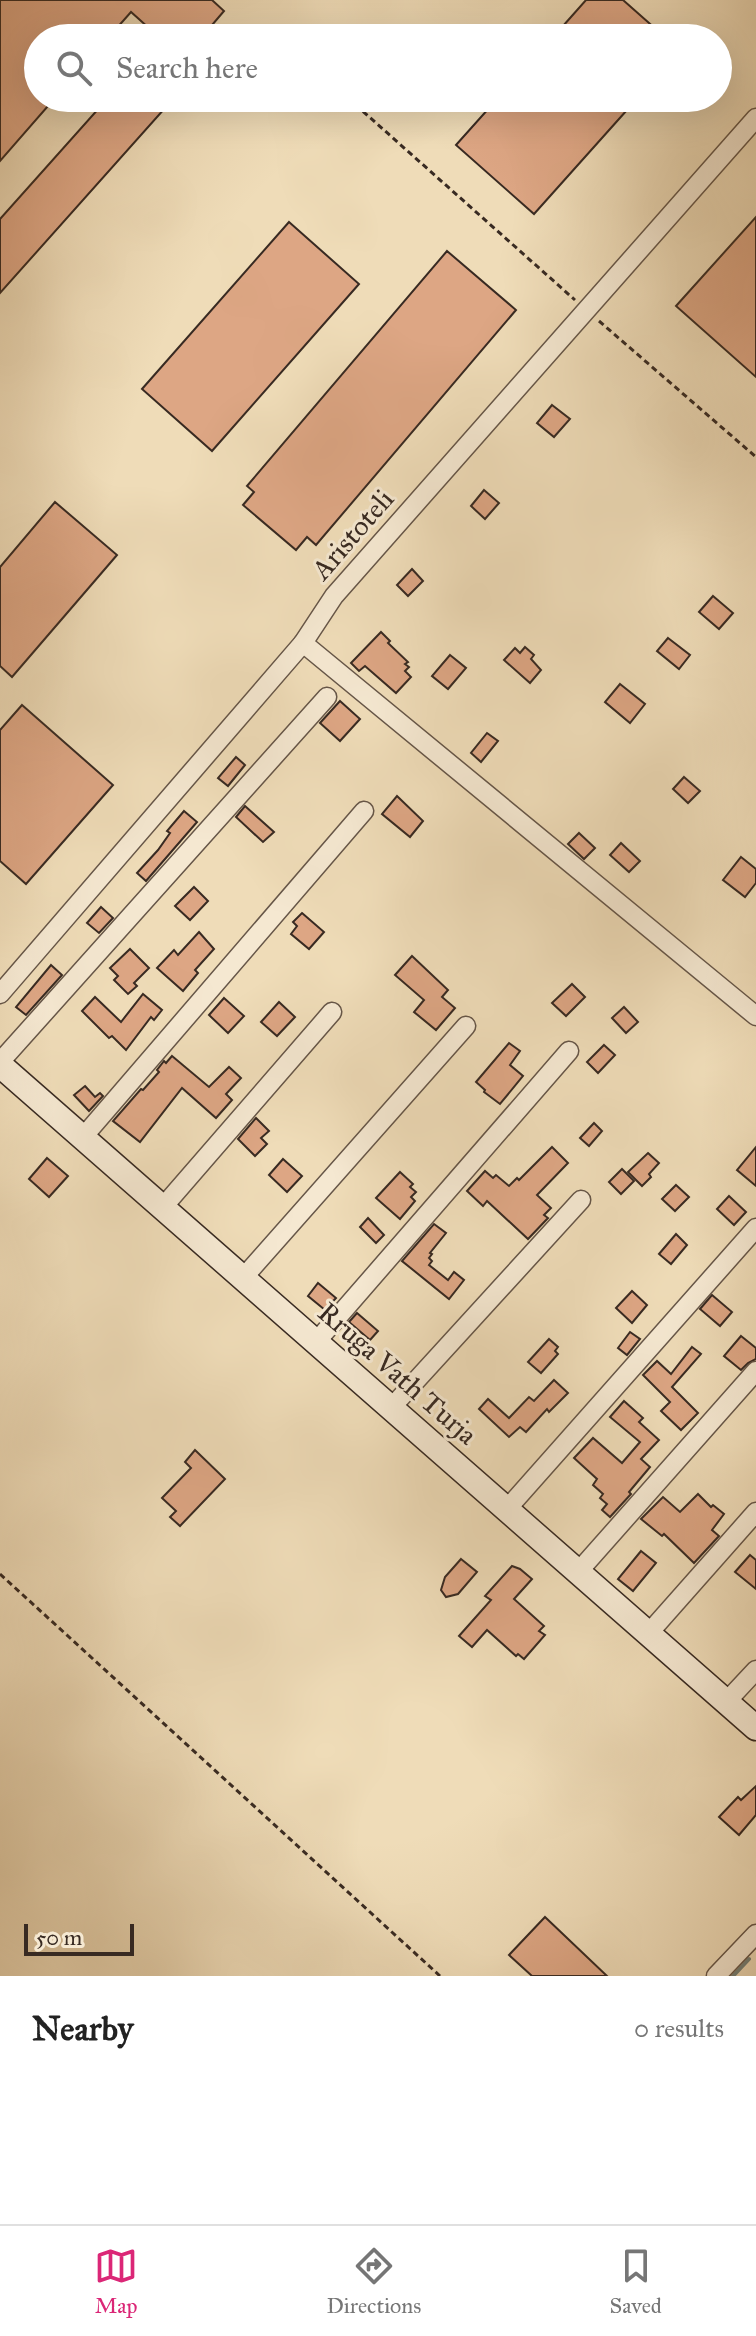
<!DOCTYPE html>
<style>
:root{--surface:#fff;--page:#f2f2f2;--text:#222;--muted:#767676;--line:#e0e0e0;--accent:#db2777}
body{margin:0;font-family:"IM FELL Great Primer",serif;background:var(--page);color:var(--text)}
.scale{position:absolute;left:24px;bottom:20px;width:110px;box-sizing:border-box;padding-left:8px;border:4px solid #382a22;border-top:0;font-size:22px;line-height:28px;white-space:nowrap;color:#382a22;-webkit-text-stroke:6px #f5e8d1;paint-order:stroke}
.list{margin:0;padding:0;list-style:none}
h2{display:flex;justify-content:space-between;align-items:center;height:104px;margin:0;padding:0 32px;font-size:34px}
h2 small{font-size:26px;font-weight:400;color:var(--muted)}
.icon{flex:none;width:44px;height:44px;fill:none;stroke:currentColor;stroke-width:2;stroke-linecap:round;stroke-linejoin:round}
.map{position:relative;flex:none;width:756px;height:1976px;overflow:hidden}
.search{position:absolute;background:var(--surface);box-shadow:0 8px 32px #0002;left:24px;right:24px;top:24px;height:88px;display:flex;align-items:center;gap:20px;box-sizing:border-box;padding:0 28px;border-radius:44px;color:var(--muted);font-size:30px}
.sheet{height:248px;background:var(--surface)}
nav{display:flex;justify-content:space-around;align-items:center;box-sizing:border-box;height:112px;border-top:2px solid var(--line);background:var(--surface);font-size:22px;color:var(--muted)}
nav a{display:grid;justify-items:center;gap:4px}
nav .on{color:var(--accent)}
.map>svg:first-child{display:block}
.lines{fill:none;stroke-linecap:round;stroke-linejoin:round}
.stream{stroke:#738179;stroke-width:4}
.building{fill:#dda684;stroke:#382a22;stroke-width:2}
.street-casing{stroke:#665648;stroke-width:21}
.secondary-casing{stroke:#382a22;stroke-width:27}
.path{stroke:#382a22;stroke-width:3;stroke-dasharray:6 4;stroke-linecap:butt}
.street{stroke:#f5e8d1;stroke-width:18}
.secondary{stroke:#f5e8d1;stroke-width:24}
.labels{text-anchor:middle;stroke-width:6;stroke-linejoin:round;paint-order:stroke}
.street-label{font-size:28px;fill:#382a22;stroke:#f5e8d1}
</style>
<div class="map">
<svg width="756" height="1976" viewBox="0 0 756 1976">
<rect width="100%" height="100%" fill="#efdcb8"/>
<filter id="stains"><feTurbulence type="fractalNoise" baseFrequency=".0025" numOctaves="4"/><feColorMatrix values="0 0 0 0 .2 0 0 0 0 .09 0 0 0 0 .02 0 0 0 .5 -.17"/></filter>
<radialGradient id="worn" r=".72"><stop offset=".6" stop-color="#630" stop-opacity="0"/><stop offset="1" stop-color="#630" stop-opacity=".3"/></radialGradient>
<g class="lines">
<path class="stream" d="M733 1976 749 1959"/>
</g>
<g class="building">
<path d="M0 0H212L224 11 201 38H160L131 12 108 38H38V98H55L0 161Z"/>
<path d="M586 0H623L666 38H577L563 26Z"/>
<path d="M108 98H174L0 293V219Z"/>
<path d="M498 98H613L627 110 534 214 456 145Z"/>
<path d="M756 217V377L676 306Z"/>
<path d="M289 222 359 284 212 451 142 389Z"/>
<path d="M447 251 516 310 316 545 307 537 296 550 243 505 254 492 247 486Z"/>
<path d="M552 405 570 419 554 437 537 423Z"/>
<path d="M484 490 499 503 485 519 471 506Z"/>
<path d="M55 502 117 555 12 677 0 666V567Z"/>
<path d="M412 569 423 581 408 596 397 585Z"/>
<path d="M713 596 733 613 719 629 699 612Z"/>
<path d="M381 632 390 641 388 643 408 662 405 664 409 667 405 671 411 677 396 693 365 666 359 671 351 663Z"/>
<path d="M668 638 690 655 679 669 657 651Z"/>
<path d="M525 647 534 655 531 659 541 670 530 683 504 660 515 648 520 653Z"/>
<path d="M450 655 466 668 448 689 432 676Z"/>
<path d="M620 684 645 704 630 723 605 702Z"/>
<path d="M340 701 360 719 340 741 320 723Z"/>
<path d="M22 705 113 785 26 884 0 861V730Z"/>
<path d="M487 733 498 741 481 762 471 753Z"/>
<path d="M236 757 245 765 228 786 218 778Z"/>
<path d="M684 777 700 791 688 803 673 789Z"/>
<path d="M397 796 423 821 410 837 382 814Z"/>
<path d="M245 806 274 832 263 842 236 817Z"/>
<path d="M184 811 197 822 146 881 137 873 158 850 170 833 167 831Z"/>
<path d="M579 833 595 848 584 859 568 844Z"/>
<path d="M621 843 640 861 629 872 610 855Z"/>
<path d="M741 857 756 869V883L745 897 723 880Z"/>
<path d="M194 887 208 901 190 920 175 906Z"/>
<path d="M101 907 113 918 99 933 87 923Z"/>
<path d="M302 913 324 932 309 949 291 934 297 926 293 922Z"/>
<path d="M199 932 214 949 195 970 198 973 183 991 157 968 174 950 178 955Z"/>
<path d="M130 949 149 968 134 983 137 986 128 994 114 980 118 976 110 968Z"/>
<path d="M412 956 448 990 442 997 455 1008 436 1030 414 1012 424 1000 395 975Z"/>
<path d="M51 965 62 975 26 1015 16 1007Z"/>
<path d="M572 984 585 997 566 1016 552 1003Z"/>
<path d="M143 994 162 1010 154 1020 151 1017 126 1050 112 1036 109 1038 82 1011 95 997 121 1022Z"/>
<path d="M224 998 244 1016 228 1033 209 1015Z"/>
<path d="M279 1002 295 1017 277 1036 261 1022Z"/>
<path d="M624 1007 638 1022 626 1033 612 1018Z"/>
<path d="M509 1043 520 1051 510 1065 523 1076 500 1104 484 1092 485 1090 476 1082Z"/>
<path d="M604 1045 615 1055 598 1073 587 1062Z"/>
<path d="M172 1056 209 1087 229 1067 241 1078 226 1094 232 1100 216 1118 182 1088 140 1142 113 1121 141 1089 143 1090 159 1072 157 1070 164 1061 166 1063Z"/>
<path d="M85 1086 95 1097 100 1093 103 1096 89 1111 74 1095Z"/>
<path d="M256 1118 269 1131 261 1138 267 1144 255 1156 238 1139Z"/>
<path d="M594 1123 602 1131 589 1146 580 1138Z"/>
<path d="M552 1147 568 1163 537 1195 551 1208 544 1215 548 1218 528 1239 487 1201 483 1206 467 1191 485 1171 493 1178 496 1175 509 1186 517 1178 519 1180Z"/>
<path d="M756 1147V1186L737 1170Z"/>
<path d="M648 1153 659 1163 649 1174 651 1177 642 1186 628 1172Z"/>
<path d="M47 1158 68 1176 49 1197 29 1179Z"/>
<path d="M283 1159 302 1176 287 1192 269 1175Z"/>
<path d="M622 1169 634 1181 621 1194 609 1182Z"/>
<path d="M400 1172 413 1184 410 1187 416 1192 411 1197 415 1201 400 1219 376 1198Z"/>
<path d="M676 1185 689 1197 675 1211 662 1199Z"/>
<path d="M729 1196 746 1212 734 1225 717 1209Z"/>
<path d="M368 1218 384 1235 376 1243 360 1227Z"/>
<path d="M434 1224 446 1233 430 1253 432 1254 429 1258 432 1261 429 1265 448 1280 454 1272 464 1280 449 1299 402 1261Z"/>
<path d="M676 1234 687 1245 671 1264 659 1254Z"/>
<path d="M318 1283 336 1298 325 1310 308 1296Z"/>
<path d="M632 1291 647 1305 632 1323 616 1308Z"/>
<path d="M712 1295 732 1312 720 1326 700 1309Z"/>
<path d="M357 1313 378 1331 370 1340 349 1322Z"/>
<path d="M630 1332 640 1339 627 1355 618 1348Z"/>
<path d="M741 1336 756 1348V1359L748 1363 741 1370 724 1356Z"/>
<path d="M549 1339 558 1347 555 1351 558 1354 541 1373 528 1362Z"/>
<path d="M692 1347 701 1354 672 1387 698 1413 681 1430 661 1411 670 1402 643 1375 657 1361 671 1374Z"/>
<path d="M554 1380 568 1393 549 1412 547 1409 526 1432 520 1427 509 1437 479 1409 488 1399 509 1418 529 1397 534 1401Z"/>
<path d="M624 1401 643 1418 639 1422 659 1440 641 1459 650 1467 629 1492 631 1494 610 1517 602 1510 607 1504 600 1498 603 1494 593 1485 597 1479 574 1458 593 1438 622 1463 640 1442 610 1417Z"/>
<path d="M195 1450 225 1479 180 1526 170 1517 176 1511 162 1498 191 1468 185 1462Z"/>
<path d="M698 1494 711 1507 713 1505 724 1514 712 1530 719 1536 694 1563 664 1534 662 1536 641 1519 663 1497 680 1512Z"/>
<path d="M641 1551 656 1563 633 1591 618 1579Z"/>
<path d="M750 1555 756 1560V1589L735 1572Z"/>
<path d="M461 1559 477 1572 458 1594 446 1597 441 1590 445 1577Z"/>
<path d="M512 1566 520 1569 532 1579 514 1599 544 1626 539 1631 545 1635 524 1659 518 1654 516 1656 487 1630 472 1647 459 1636 491 1600 485 1596Z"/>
<path d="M756 1786V1815L739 1835 719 1817 738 1797 741 1800Z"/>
<path d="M545 1917 607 1976H532L509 1955Z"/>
</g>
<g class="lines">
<g class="street-casing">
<g id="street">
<path d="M303 643 756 1016"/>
<path d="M0 994 303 643 334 596 756 118"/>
<path d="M0 1062 327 697"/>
<path d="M84 1136 364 811"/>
<path d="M163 1207 332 1012"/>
<path d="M243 1278 466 1026"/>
<path d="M316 1342 569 1051"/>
<path d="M391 1408 581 1200"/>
<path d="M507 1509 756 1228"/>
<path d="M578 1572 756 1371"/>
<path d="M648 1634 756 1512"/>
<path d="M727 1701 756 1670"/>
<path d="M716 1976 756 1934"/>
</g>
</g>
<g class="secondary-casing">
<path id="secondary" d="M0 1065 756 1728"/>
</g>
<g class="path">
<path d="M348 98 575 300"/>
<path d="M599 321 756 457"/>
<path d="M0 1574 440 1976"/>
</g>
<use href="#street" class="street"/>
<use href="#secondary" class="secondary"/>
</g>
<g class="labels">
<g class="street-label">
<text transform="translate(352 534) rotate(-49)" y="10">Aristoteli</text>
<text transform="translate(398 1373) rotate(41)" y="10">Rruga Vath Turja</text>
</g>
</g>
<rect width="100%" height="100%" filter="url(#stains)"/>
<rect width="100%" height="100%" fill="url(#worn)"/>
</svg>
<div class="scale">50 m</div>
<div class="search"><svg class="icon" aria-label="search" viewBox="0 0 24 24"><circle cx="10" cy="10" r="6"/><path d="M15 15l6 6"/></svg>Search here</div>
</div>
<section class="sheet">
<h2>Nearby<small>0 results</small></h2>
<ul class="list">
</ul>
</section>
<nav>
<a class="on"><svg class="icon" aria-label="map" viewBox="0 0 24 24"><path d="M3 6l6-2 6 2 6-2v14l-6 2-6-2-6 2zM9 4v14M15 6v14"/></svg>Map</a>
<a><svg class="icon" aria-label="directions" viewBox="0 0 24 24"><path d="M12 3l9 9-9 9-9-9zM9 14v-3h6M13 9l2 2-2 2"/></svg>Directions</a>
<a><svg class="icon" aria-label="saved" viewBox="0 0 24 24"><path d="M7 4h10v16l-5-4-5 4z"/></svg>Saved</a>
</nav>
